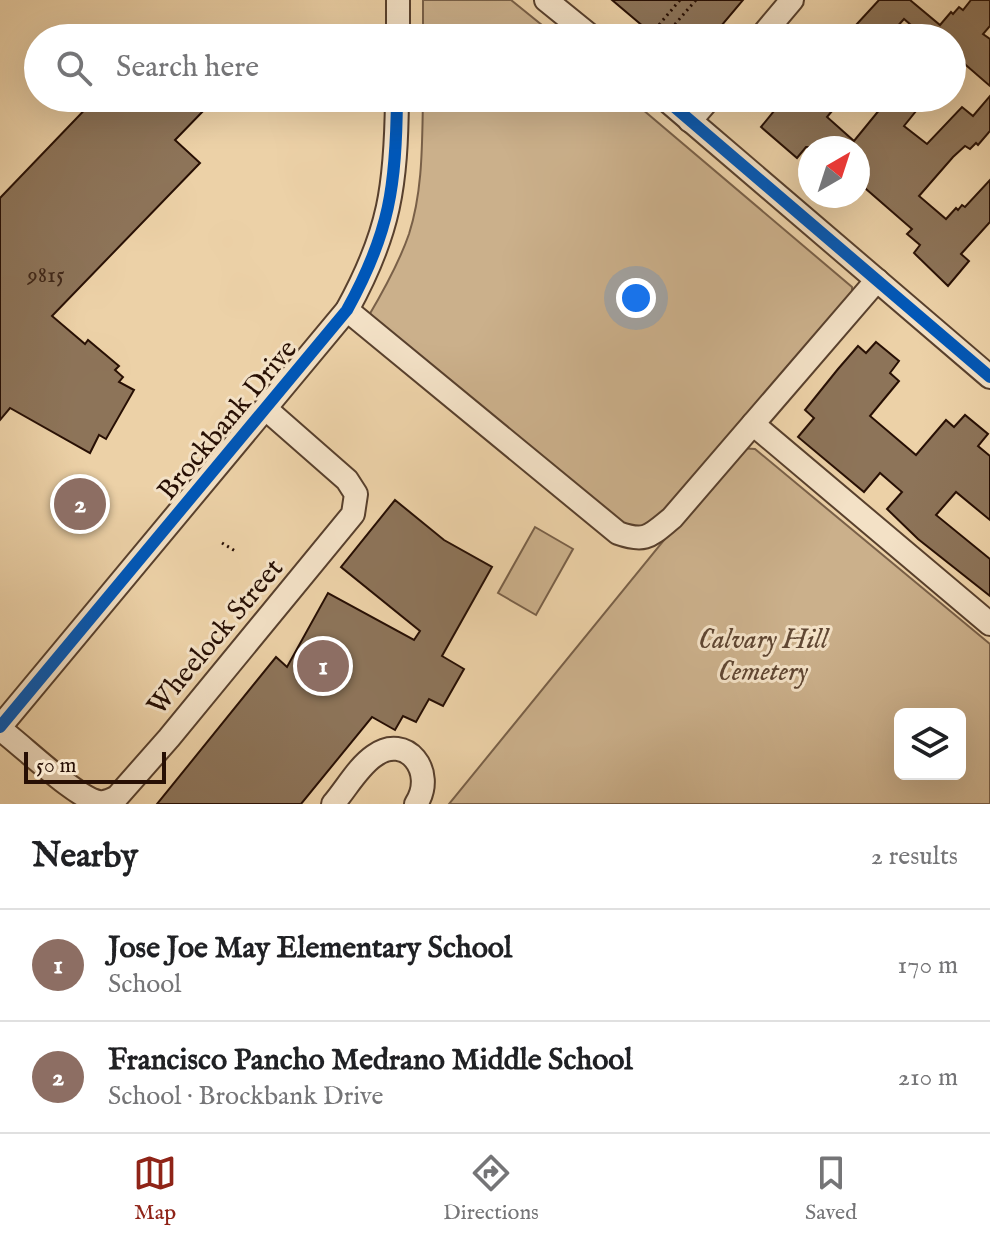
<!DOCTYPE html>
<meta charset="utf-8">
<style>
:root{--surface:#fff;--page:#f6f6f6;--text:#202124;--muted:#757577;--line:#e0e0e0;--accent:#8f2418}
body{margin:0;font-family:"IM FELL English",serif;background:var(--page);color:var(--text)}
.controls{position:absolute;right:24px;bottom:24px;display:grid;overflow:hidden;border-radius:12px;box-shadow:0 8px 32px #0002}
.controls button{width:72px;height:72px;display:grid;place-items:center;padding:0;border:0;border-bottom:2px solid var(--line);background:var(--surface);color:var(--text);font:40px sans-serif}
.compass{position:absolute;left:798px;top:136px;width:72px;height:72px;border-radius:50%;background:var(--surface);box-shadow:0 8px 32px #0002;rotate:39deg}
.scale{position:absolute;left:24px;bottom:20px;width:142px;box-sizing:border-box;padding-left:8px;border:4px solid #270f04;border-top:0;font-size:22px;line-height:28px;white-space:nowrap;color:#270f04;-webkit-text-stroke:6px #f3e1c6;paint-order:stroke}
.you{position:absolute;left:636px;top:298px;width:28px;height:28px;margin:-20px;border:6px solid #fff;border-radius:50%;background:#1a73e8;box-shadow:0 0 0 12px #1a73e833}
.badge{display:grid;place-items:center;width:52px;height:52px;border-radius:50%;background:var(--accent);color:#fff;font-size:26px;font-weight:700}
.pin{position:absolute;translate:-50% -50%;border:4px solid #fff;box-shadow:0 2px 8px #0006}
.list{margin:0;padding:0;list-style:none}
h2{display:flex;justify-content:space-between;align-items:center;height:104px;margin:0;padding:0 32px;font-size:34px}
h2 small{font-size:26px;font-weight:400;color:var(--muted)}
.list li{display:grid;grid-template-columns:52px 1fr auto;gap:24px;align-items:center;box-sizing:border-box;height:112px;padding:0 32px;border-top:2px solid var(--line)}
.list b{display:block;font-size:30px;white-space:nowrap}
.list p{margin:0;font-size:26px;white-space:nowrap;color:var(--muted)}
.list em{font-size:26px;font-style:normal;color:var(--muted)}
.icon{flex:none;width:44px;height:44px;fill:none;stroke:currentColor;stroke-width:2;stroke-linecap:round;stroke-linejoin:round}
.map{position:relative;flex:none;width:990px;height:804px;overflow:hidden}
.search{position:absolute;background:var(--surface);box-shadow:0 8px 32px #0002;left:24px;right:24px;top:24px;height:88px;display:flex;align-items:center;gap:20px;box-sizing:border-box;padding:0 28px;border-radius:44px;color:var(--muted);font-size:30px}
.sheet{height:328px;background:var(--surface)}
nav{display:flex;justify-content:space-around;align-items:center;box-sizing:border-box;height:112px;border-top:2px solid var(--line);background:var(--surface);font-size:22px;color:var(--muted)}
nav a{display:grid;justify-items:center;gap:4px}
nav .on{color:var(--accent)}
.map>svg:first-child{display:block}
.green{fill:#cbb08b;stroke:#796048;stroke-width:2;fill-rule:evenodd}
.building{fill:#8d7459;stroke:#270f04;stroke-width:2}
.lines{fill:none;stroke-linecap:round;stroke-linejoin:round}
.minor-casing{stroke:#58402d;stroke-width:26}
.path{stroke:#270f04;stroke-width:3;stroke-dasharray:2 4;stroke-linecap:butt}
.minor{stroke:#f3e1c6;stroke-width:22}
.cycleway-casing{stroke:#f3e1c6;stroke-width:17}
.cycleway{stroke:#0057b8;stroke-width:12}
.labels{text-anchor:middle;stroke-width:6;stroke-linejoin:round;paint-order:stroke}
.number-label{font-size:24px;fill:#402819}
.street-label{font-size:28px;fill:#270f04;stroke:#f3e1c6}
.park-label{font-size:28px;font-style:italic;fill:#604733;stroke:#f3e1c6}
</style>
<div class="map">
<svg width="990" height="804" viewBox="0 0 990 804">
<rect width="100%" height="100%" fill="#ecd1a7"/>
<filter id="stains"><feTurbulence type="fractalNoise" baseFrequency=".0025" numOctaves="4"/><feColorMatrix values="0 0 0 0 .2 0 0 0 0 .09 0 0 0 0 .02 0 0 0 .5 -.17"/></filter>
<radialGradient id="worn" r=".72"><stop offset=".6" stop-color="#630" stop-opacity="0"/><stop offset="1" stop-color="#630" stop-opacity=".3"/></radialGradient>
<g class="green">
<path d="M423 0H511L558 38H423Z"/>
<path d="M423 98H629L852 287V293L650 527 624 529 368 317C384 290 399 263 409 234 423 190 422 143 423 98Z"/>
<path d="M739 448 755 449 990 644V804H449ZM900 714H960V774H900Z"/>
<path d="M535 527 573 549 536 615 498 593Z"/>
</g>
<g class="building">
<path d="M612 0H743L711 38H657Z"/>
<path d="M879 0H910L940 25 951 12 953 14 959 7 963 10 971 0H990V26L983 34 990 39V86L952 53V38H926L904 19 887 38H844Z"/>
<path d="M990 96V131L978 145 976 143 970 149 965 146 953 157 919 196 946 219 956 208 958 210 962 205 965 207 990 180V222L961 254 969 261 948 286 914 253 920 245 907 234 912 229 858 182V148L806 147 797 158 761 127 783 100 792 108 800 98H843L827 117 854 141 889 98H911L920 106 904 126 927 144 962 107 973 116Z"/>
<path d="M96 98H200L208 106 175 140 200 163 52 316 85 344 88 340 119 366 115 370 123 377 119 382 134 390 106 439 99 435 90 453 10 408 0 420V198Z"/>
<path d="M876 342 899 361 890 373 899 381 870 416 916 455 946 420 954 427 965 415 988 434 978 446 990 456V520L956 492 936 515 990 559V596L918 539 887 509 902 492 880 473 864 492 798 437 814 418 805 410 838 369 858 346 866 353Z"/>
<path d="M395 500 444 540 492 567 442 656 464 669 443 706 429 699 416 722 403 716 395 730 372 717 301 804H157L276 657 287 667 328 593 414 640 420 631 341 567Z"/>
</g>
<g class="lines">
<g class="minor-casing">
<g id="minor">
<path d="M546 0 593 38"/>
<path d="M398 38V0"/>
<path d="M760 38 792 0"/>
<path d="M664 98 990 377"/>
<path d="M690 121 710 98"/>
<path d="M347 310 618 533C646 543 650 536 672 518L877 280"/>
<path d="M753 424 990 624"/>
<path d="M0 727 347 310C390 232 396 186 397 98"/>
<path d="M0 729C22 745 76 798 99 802 105 803 111 800 117 797L169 738 353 514 356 494 347 480 266 409"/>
<path d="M333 804C346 789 358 767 374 756 406 732 437 772 416 804"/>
</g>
</g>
<g class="path">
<path d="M657 38 652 33 680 0"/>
<path d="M663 38 696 0"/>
<path d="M222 543 237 552"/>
</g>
<use href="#minor" class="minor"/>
<g class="cycleway-casing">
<g id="cycleway">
<path d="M664 98 990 377"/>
<path d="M0 727 347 310C390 232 396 186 397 98"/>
</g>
</g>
<use href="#cycleway" class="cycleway"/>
</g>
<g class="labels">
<g class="number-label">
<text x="46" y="282">9815</text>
</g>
<g class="street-label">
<text transform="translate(226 419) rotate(-50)" y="10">Brockbank Drive</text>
<text transform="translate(214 636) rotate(-50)" y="10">Wheelock Street</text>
</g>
<g class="park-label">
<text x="763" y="648">Calvary Hill<tspan x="763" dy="32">Cemetery</tspan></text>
</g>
</g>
<rect width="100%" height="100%" filter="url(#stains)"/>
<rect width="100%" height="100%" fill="url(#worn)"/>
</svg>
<div class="controls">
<button><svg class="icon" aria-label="layers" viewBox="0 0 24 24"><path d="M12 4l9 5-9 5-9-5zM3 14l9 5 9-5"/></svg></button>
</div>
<svg class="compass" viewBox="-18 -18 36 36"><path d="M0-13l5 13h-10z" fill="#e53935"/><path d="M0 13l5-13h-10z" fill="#757577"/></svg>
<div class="scale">50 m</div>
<div class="you"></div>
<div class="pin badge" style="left:323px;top:666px;background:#8d6e63">1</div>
<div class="pin badge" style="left:80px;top:504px;background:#8d6e63">2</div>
<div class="search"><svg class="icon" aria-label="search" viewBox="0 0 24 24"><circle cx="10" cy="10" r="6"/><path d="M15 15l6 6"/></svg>Search here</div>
</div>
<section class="sheet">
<h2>Nearby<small>2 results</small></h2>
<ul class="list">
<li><span class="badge" style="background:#8d6e63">1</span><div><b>Jose Joe May Elementary School</b><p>School</p></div><em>170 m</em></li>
<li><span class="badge" style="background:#8d6e63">2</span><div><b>Francisco Pancho Medrano Middle School</b><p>School · Brockbank Drive</p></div><em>210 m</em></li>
</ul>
</section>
<nav>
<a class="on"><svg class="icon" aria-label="map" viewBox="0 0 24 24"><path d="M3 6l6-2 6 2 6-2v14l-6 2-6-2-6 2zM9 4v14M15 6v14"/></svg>Map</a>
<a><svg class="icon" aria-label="directions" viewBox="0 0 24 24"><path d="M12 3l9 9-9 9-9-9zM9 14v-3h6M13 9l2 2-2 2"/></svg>Directions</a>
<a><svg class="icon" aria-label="saved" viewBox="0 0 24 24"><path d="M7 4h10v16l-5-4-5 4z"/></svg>Saved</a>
</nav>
